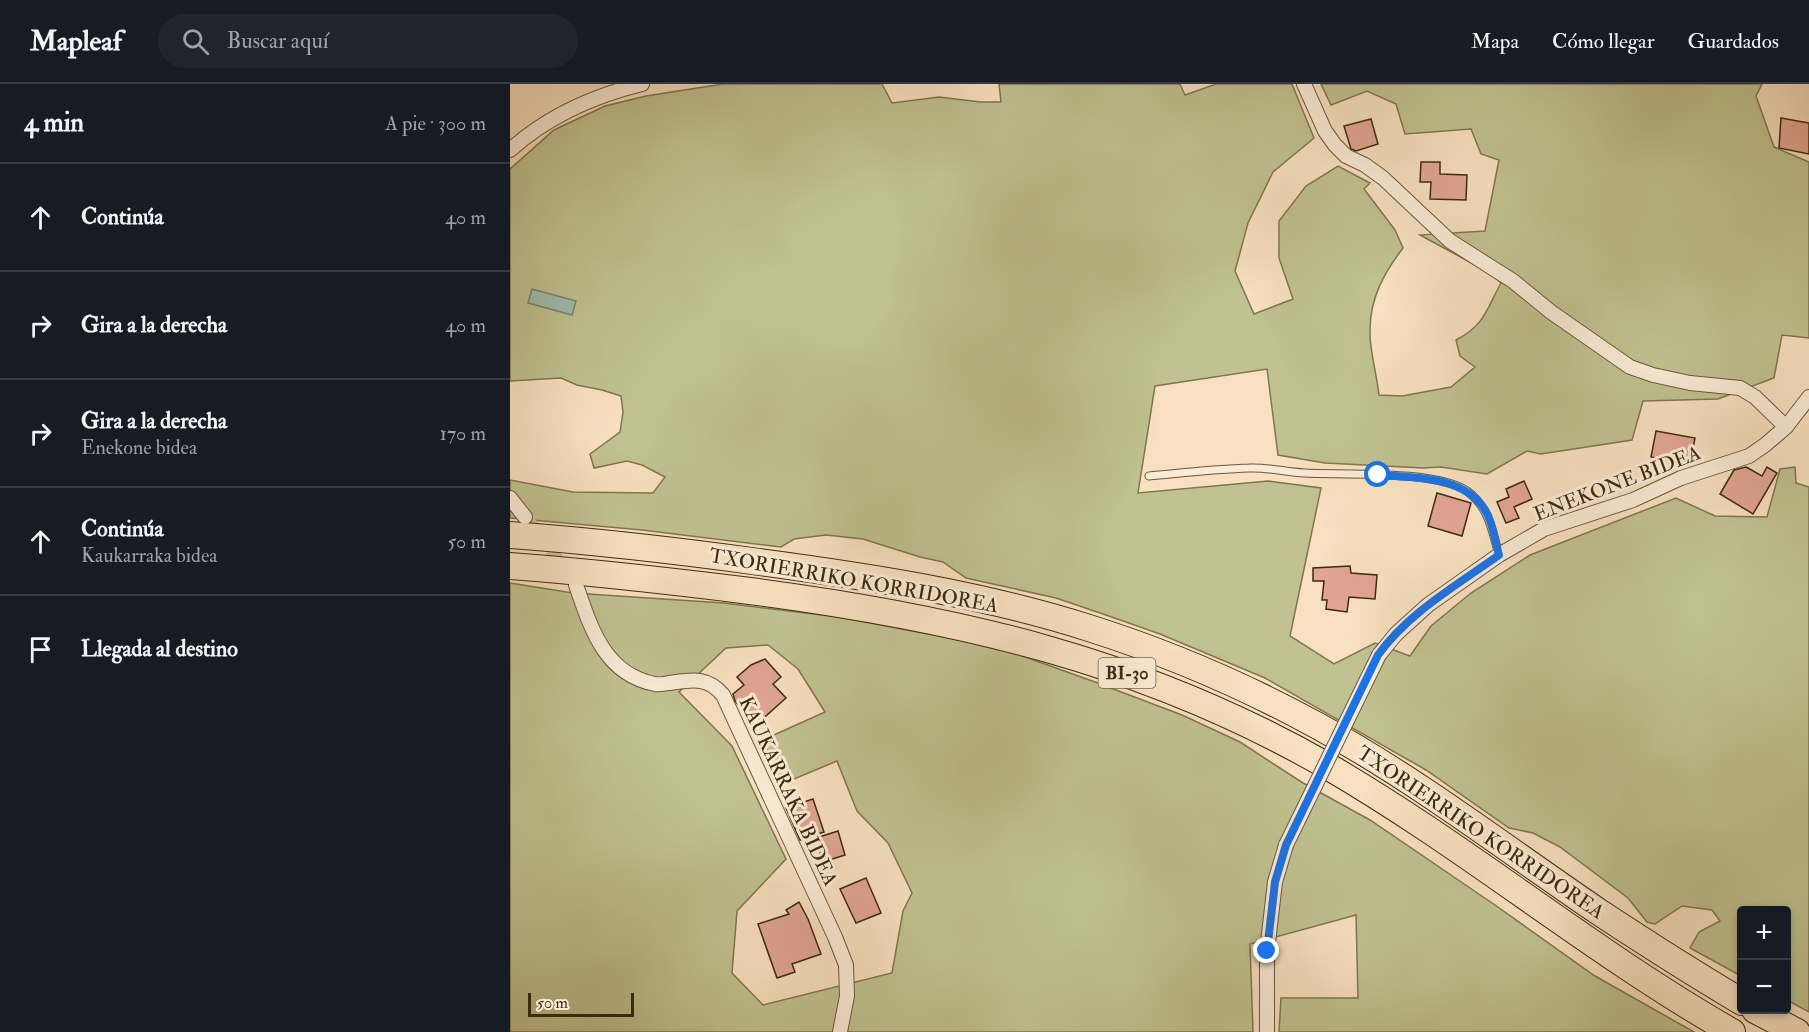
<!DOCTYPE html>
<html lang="es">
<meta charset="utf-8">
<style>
:root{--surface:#171b24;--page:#20242c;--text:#f1f3f6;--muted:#9ea1a6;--line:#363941}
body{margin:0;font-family:"IM FELL Double Pica",serif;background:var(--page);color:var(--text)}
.controls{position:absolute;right:18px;bottom:18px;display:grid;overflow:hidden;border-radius:6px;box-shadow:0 3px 9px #0003}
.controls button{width:54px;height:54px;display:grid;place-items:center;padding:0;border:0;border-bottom:2px solid var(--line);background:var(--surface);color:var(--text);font:30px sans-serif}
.scale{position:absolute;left:18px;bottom:15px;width:106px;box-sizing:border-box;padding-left:6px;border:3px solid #3e2a0e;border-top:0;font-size:16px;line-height:21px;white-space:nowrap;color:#3e2a0e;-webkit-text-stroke:4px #faebd6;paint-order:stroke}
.stop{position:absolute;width:18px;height:18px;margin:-14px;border:4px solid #1a73e8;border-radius:50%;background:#fff}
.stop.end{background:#1a73e8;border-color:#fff;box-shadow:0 2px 6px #0008}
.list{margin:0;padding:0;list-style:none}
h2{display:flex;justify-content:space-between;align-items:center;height:78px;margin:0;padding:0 24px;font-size:26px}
h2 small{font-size:20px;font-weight:400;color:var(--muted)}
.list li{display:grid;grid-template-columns:39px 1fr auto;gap:18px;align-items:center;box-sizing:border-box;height:108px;padding:0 24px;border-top:2px solid var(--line)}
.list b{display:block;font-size:22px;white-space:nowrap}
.list p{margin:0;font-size:20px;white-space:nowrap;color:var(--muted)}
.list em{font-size:20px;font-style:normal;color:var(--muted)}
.icon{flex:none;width:33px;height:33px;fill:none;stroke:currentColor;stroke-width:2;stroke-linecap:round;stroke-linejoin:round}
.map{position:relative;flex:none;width:1299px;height:948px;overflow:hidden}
header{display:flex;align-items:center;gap:36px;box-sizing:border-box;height:84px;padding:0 30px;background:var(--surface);border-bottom:2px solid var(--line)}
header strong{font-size:28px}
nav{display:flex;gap:33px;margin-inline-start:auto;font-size:21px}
.search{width:420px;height:54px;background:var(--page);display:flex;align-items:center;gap:15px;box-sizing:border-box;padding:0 21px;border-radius:33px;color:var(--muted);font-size:22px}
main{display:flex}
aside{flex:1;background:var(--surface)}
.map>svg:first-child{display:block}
.green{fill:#c0c190;stroke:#7f764f;stroke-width:1.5;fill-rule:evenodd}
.water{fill:#9ebdaf;stroke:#78826f;stroke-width:1.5}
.building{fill:#e1a592;stroke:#3e2a0e;stroke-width:1.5}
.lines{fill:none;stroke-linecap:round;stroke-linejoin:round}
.minor-tunnel{stroke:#d3bc9c;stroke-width:14;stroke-dasharray:14 7;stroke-linecap:butt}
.service-casing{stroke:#6c583a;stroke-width:9}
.minor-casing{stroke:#6c583a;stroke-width:16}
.motorway-casing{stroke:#3e2a0e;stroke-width:28}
.service{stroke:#faebd6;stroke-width:7}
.minor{stroke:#faebd6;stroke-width:14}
.motorway{stroke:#f8e0c0;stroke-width:26}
.minor-bridge-casing{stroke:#6c583a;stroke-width:16;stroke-linecap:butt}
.minor-bridge{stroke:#faebd6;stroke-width:14}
.route{stroke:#1a73e8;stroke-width:8}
.labels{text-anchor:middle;stroke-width:6;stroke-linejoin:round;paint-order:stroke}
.shield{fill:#faebd6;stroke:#76644a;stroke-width:1.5}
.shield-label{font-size:18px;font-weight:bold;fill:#3e2a0e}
.street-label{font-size:20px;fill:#3e2a0e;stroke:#faebd6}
</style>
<header>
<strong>Mapleaf</strong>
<div class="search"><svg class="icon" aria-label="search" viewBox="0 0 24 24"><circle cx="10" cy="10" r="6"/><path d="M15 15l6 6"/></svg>Buscar aquí</div>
<nav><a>Mapa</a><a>Cómo llegar</a><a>Guardados</a></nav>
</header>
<main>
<aside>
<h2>4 min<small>A pie · 300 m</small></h2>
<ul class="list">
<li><svg class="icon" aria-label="ahead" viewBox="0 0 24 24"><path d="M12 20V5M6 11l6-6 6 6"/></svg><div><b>Continúa</b></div><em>40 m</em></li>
<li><svg class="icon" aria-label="right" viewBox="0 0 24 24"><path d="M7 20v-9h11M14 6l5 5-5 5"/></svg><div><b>Gira a la derecha</b></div><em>40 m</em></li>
<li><svg class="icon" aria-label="right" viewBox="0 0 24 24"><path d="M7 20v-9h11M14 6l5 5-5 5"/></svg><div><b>Gira a la derecha</b><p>Enekone bidea</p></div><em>170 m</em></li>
<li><svg class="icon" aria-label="ahead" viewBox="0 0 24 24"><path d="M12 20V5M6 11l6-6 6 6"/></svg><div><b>Continúa</b><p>Kaukarraka bidea</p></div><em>50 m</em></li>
<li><svg class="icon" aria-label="arrive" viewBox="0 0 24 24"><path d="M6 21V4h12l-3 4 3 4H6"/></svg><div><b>Llegada al destino</b></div></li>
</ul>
</aside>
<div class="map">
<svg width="1299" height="948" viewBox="0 0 1299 948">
<rect width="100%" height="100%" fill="#f8e0c0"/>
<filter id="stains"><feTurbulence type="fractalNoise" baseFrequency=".00333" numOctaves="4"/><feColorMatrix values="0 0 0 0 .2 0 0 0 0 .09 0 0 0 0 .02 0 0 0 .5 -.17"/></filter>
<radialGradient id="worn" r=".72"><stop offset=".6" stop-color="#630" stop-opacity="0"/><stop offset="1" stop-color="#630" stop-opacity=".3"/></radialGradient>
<g class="green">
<path d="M213 0H372L382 19 429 13 471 18H491L489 0H670L675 11 706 0H782L804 54 763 88 738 139 725 187 744 230 783 215 769 174V137L796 102 828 82 860 99 854 105 885 146 893 164C874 189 860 214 860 246 859 264 867 291 869 311L892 312 941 303 965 283 950 272 946 256C975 241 976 226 991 199L978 188 910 151 975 147 989 76 971 70 961 45 895 50 886 20 857 7 821 21 811 0H1252L1246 12 1264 63 1299 78V254L1272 251 1264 294 1208 315 1133 317 1122 356 1031 370 1017 367 977 390 931 383 913 384 815 379 768 371 757 285 645 302 628 409 758 397 811 404 780 552 824 580 865 559 900 572 921 542 961 509 1020 471 1166 414 1205 432 1257 433 1270 385 1285 383 1286 399 1299 403V928L1277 916 1276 826H1232L1231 892 1180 864 1189 848 1210 837 1202 826 1172 822 1145 840 1137 838 1118 814 1050 763 1023 749 999 744 916 686 755 594 650 550 593 530 546 514 456 494 433 478 410 473 353 455 316 451 284 455 271 463 132 446 0 434V396L63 408 143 409 155 393 132 381 117 377 84 384 80 370 110 348 113 328 111 312 92 306 67 301 51 294 0 297V85L44 46 95 22 136 12Z"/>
<path d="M0 499 63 509 214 519 328 533 440 554 507 570 585 598 672 631 730 658 793 699 860 736 985 821 1085 892 1184 948H769L771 914H848L846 831 740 860 743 948H0ZM258 561 288 585 315 628 253 656 272 700 327 677 347 727 378 759 402 809 393 827 382 889 253 921 222 889 227 827 276 775 222 662 169 608 216 564Z"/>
</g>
<path class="water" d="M22 205 66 217 62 231 18 219Z"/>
<g class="building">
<path d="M1271 34 1299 39V70L1269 64Z"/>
<path d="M861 35 868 60 846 67 841 65 834 42Z"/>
<path d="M911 78H930V90L957 91 956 116 920 115 921 98H910Z"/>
<path d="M1146 347 1185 354 1180 380 1141 373Z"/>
<path d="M1236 383 1252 392 1257 383 1267 389 1243 430 1210 410 1224 386Z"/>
<path d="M1014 397 1022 415 1004 423 1009 434 996 439 987 418 999 413 996 405Z"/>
<path d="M927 409 961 419 952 452 918 442Z"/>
<path d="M840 482 841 489 867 491 865 515 839 513 837 528 816 525 817 516H812L814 497H803V484Z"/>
<path d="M255 575 271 593 263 600 276 614 247 640 225 617 223 610 234 601 227 593 241 581Z"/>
<path d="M303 715 314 748 290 756 276 724Z"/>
<path d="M328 747 335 771 313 778 306 754Z"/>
<path d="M356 794 371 829 346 839 330 805Z"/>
<path d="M289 818 298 835 311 870 282 880 285 888 267 894 248 840 279 830 276 826Z"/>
</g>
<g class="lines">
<path class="minor-tunnel" d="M15 433 56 488"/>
<g class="service-casing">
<path id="service" d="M639 392C672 389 706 385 739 384 757 383 776 388 794 389 834 391 925 386 957 407 979 423 982 446 989 471"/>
</g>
<g class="minor-casing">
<g id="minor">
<path d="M794 0 815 47 825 61 836 72 855 81 873 94 940 157 1003 197 1041 228 1120 283 1143 291 1180 299 1230 304 1245 313 1276 343 1299 313"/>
<path d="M0 66C38 32 83 12 132 0"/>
<path d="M0 414 15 433"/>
<path d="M66 501C81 544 94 590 145 600 149 601 154 600 159 599 182 596 197 592 213 611L325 853 336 881 337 912 330 948"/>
<path d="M869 571 886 550 918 521 989 471 1034 445 1123 416 1171 394 1239 372 1255 361 1276 343"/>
<path d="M757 948V867L765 798 776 761"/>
</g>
</g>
<g class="motorway-casing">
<g id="motorway">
<path d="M0 451C81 457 161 466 242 477 355 492 469 509 579 544 658 569 735 602 808 642 907 696 996 765 1089 828 1136 859 1183 889 1232 918"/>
<path d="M0 482C80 488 160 497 240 507 448 534 635 577 819 683 958 764 1082 868 1222 948"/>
<path d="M1245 926 1287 948"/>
</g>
</g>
<use href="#service" class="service"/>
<use href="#minor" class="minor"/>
<use href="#motorway" class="motorway"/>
<g class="minor-bridge-casing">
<path id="minor-bridge" d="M776 761 869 571"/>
</g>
<use href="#minor-bridge" class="minor-bridge"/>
</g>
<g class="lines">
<path class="route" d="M757 867 765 798 776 761 868 571C898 529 947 501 989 471 985 457 983 438 975 426 953 391 904 394 868 391"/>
</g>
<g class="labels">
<rect class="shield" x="588.5" y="574" width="57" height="30" rx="4.5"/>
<g class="shield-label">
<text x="617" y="595">BI-30</text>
</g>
<g class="street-label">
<text transform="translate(1107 399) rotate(-21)" y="7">ENEKONE BIDEA</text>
<text transform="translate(344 496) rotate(10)" y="7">TXORIERRIKO KORRIDOREA</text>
<text transform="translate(279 707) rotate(65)" y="7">KAUKARRAKA BIDEA</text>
<text transform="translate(971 748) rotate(34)" y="7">TXORIERRIKO KORRIDOREA</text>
</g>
</g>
<rect width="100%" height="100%" filter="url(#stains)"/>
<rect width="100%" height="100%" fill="url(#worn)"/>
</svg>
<div class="controls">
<button>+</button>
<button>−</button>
</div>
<div class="scale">50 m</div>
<div class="stop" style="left:868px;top:391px"></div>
<div class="stop end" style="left:757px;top:867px"></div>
</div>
</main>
